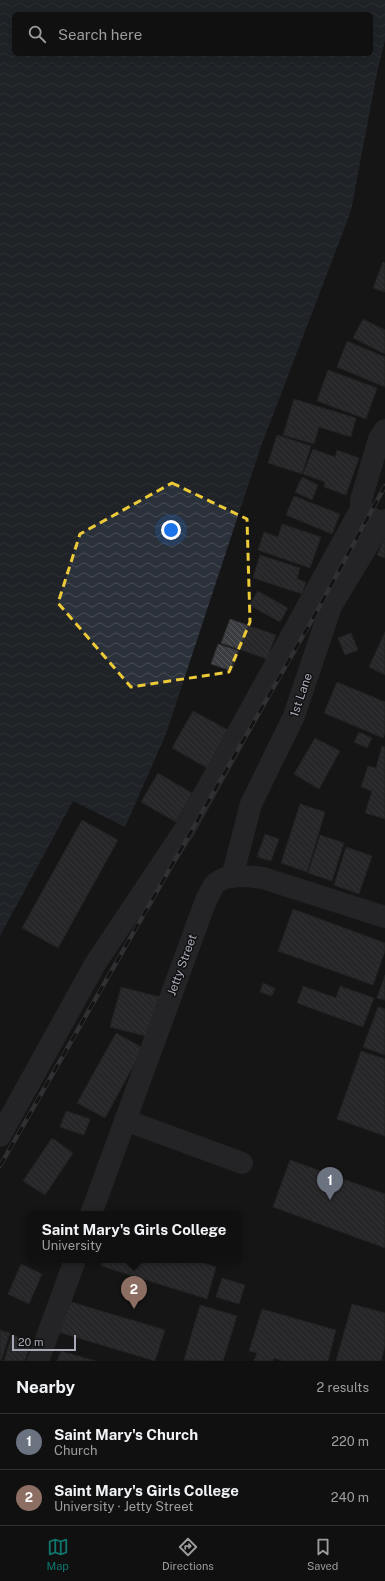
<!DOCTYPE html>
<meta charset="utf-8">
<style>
:root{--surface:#101010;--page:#191919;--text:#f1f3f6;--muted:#9c9d9f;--line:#303030;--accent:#0f766e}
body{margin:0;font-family:"Public Sans",sans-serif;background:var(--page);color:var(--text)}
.scale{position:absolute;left:12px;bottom:10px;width:64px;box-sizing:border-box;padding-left:4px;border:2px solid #a7a9b6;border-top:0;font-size:11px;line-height:14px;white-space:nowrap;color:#a7a9b6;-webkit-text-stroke:3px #101011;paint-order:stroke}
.you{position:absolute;left:171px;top:530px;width:14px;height:14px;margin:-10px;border:3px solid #fff;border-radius:50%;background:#1a73e8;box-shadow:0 0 0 6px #1a73e833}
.badge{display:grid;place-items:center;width:26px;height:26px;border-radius:50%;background:var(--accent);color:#fff;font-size:13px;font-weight:700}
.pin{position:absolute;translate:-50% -33px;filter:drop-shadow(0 1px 2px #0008)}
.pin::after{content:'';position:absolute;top:21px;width:14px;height:12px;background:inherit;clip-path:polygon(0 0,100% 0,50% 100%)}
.popup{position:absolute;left:27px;top:1211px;width:214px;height:52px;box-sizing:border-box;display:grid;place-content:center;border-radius:6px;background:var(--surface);filter:drop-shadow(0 1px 3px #0005);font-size:13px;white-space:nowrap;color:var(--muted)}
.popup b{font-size:15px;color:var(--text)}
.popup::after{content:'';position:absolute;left:50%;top:100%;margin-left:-8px;border:8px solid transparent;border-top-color:var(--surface)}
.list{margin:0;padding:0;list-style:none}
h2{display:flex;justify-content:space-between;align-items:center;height:52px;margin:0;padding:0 16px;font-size:17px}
h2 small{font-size:13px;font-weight:400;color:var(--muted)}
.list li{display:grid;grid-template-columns:26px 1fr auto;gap:12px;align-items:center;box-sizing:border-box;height:56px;padding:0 16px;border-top:1px solid var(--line)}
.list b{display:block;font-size:15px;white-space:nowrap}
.list p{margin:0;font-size:13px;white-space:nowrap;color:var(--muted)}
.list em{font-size:13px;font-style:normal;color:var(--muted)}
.icon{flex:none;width:22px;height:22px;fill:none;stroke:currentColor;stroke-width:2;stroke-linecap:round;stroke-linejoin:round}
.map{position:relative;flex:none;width:385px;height:1361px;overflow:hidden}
.search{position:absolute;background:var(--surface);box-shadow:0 4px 16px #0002;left:12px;right:12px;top:12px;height:44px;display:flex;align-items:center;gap:10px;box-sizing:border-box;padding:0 14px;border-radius:6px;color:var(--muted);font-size:15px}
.sheet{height:164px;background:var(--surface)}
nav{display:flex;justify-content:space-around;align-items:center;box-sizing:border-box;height:56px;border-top:1px solid var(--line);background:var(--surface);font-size:11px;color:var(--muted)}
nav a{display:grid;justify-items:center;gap:2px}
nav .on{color:var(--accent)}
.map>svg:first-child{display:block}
.water{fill:url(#water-waves);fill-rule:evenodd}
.building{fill:url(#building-back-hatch);stroke:#2f2f32}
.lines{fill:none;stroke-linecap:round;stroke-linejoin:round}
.minor{stroke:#36363b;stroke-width:22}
.rail-casing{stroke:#4f5056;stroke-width:4.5}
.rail{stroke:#101011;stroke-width:3;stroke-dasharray:9;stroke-linecap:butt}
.marked{fill:none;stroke:#ecca38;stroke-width:3;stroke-dasharray:8 5;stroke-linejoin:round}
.labels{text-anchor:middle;stroke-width:3;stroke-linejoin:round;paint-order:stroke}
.street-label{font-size:12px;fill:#a7a9b6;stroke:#101011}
</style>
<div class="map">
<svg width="385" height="1361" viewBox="0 0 385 1361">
<defs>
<pattern id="water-waves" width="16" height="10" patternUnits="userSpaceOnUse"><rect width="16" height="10" fill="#2b313a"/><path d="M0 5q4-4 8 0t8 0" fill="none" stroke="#474c54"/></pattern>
<pattern id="building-back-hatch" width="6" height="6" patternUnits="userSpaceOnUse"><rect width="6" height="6" fill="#3c3d40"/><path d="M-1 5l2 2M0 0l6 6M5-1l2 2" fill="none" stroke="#555659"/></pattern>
</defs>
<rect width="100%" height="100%" fill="#151516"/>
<path class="water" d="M0 0H385V40L377 73 351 211 260 449 166 734 125 827 73 801 0 936ZM14 14H371V54H14Z"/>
<g class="building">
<path d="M383 262 385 263V292L373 288Z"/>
<path d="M363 319 385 330V354L353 338Z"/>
<path d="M347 341 385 357V387L337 367Z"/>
<path d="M328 370 377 388 366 419 317 401Z"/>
<path d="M294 399 356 418 351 437 319 427 314 444 283 435Z"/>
<path d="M277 435 311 446 302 474 268 463Z"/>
<path d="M313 449 335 457 337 450 359 458 346 495 324 487 325 482 303 474Z"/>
<path d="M302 477 318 485 312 500 295 492Z"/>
<path d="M294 496 340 514 332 534 286 515Z"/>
<path d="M282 524 321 537 310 568 258 550 264 532 278 537Z"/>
<path d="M385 538V558L377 555Z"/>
<path d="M260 555 300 568 297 579 306 582 302 594 253 578Z"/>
<path d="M258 591 288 608 280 622 249 605Z"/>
<path d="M230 619 276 635 267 659 221 643Z"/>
<path d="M385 632V675L369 667Z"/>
<path d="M351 633 358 650 345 655 338 638Z"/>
<path d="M218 644 239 651 232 671 211 664Z"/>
<path d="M337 682 385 702V733L383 738 324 713Z"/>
<path d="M193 711 228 730 207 768 172 748Z"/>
<path d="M359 732 372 738 367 748 354 742Z"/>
<path d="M315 738 340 751 319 789 294 774Z"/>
<path d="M382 746 385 747V819L365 813 372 791 361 787 368 766 376 768Z"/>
<path d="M158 773 192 793 176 822 141 802Z"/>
<path d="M300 804 325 812 307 872 281 863Z"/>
<path d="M82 820 118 840 58 948 22 928Z"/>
<path d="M265 834 279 839 271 861 257 857Z"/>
<path d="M320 835 344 843 332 881 308 873Z"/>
<path d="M346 847 372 856 359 894 334 885Z"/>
<path d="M293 909 385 943V951L373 985 278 951Z"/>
<path d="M385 975V1000L377 998Z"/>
<path d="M263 983 275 988 272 996 260 992Z"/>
<path d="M303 986 336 998 340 986 374 998 363 1027 297 1003Z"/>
<path d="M121 987 160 997 149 1037 110 1027Z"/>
<path d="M378 1007 385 1009V1055L363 1047Z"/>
<path d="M116 1033 143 1048 105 1118 77 1103Z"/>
<path d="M361 1051 385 1059V1136L337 1119Z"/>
<path d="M66 1111 90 1119 84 1135 60 1127Z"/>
<path d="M52 1138 73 1153 45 1195 23 1181Z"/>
<path d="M290 1160 385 1194V1248L273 1207Z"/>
<path d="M103 1260H194L216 1267 207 1299 101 1266Z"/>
<path d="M21 1264 42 1274 29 1304 8 1294Z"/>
<path d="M222 1278 245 1285 239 1304 216 1297Z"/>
<path d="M68 1301 165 1330 155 1361 58 1332Z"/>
<path d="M352 1304 385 1313V1346L381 1361H336Z"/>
<path d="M200 1305 237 1316 223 1361 184 1360Z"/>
<path d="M262 1309 336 1330 328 1361H283L274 1358 273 1361H254L257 1353 249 1351Z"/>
<path d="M0 1330 10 1333 1 1361H0Z"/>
<path d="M12 1335 31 1342 25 1361H4Z"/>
<path d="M61 1351 96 1361H57Z"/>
</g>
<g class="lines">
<g class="minor">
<path d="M372 518 361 509V500L379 439 385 430"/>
<path d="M232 877 251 804 294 716 331 606 380 525 385 520"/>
<path d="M125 1120 242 1163"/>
<path d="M0 1136 95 964 185 829 361 509"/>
<path d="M91 1214 206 900C209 895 212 887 216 883 227 874 250 876 263 878L385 917"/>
<path d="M38 1361 75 1260"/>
</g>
<g class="rail-casing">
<path id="rail" d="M0 1166 316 613 385 486"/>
</g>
<use href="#rail" class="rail"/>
</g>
<path d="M0 0H385V1361H0ZM172 483 247 519 250 622 229 672 131 687 58 603 80 534Z" fill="#151516" fill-opacity=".55" fill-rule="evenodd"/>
<path class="marked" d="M172 483 247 519 250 622 229 672 131 687 58 603 80 534Z"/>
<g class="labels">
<g class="street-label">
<text transform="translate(301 695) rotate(-71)" y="4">1st Lane</text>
<text transform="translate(182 965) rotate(-70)" y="4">Jetty Street</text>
</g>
</g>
</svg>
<div class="scale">20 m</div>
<div class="you"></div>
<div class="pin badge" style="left:330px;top:1200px;background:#6b7280">1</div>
<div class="pin badge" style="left:134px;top:1309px;background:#8d6e63">2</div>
<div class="popup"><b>Saint Mary's Girls College</b>University</div>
<div class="search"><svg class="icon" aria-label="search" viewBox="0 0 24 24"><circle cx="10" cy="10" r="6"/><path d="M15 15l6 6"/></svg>Search here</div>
</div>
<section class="sheet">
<h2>Nearby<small>2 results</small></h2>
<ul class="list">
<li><span class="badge" style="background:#6b7280">1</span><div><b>Saint Mary's Church</b><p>Church</p></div><em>220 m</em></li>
<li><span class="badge" style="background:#8d6e63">2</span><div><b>Saint Mary's Girls College</b><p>University · Jetty Street</p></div><em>240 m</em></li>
</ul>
</section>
<nav>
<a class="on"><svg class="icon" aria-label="map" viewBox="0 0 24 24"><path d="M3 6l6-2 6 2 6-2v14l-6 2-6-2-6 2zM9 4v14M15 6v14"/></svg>Map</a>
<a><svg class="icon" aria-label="directions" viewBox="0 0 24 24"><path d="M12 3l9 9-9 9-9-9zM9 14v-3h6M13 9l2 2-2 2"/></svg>Directions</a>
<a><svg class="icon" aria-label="saved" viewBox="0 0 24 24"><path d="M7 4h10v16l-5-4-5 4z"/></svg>Saved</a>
</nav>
